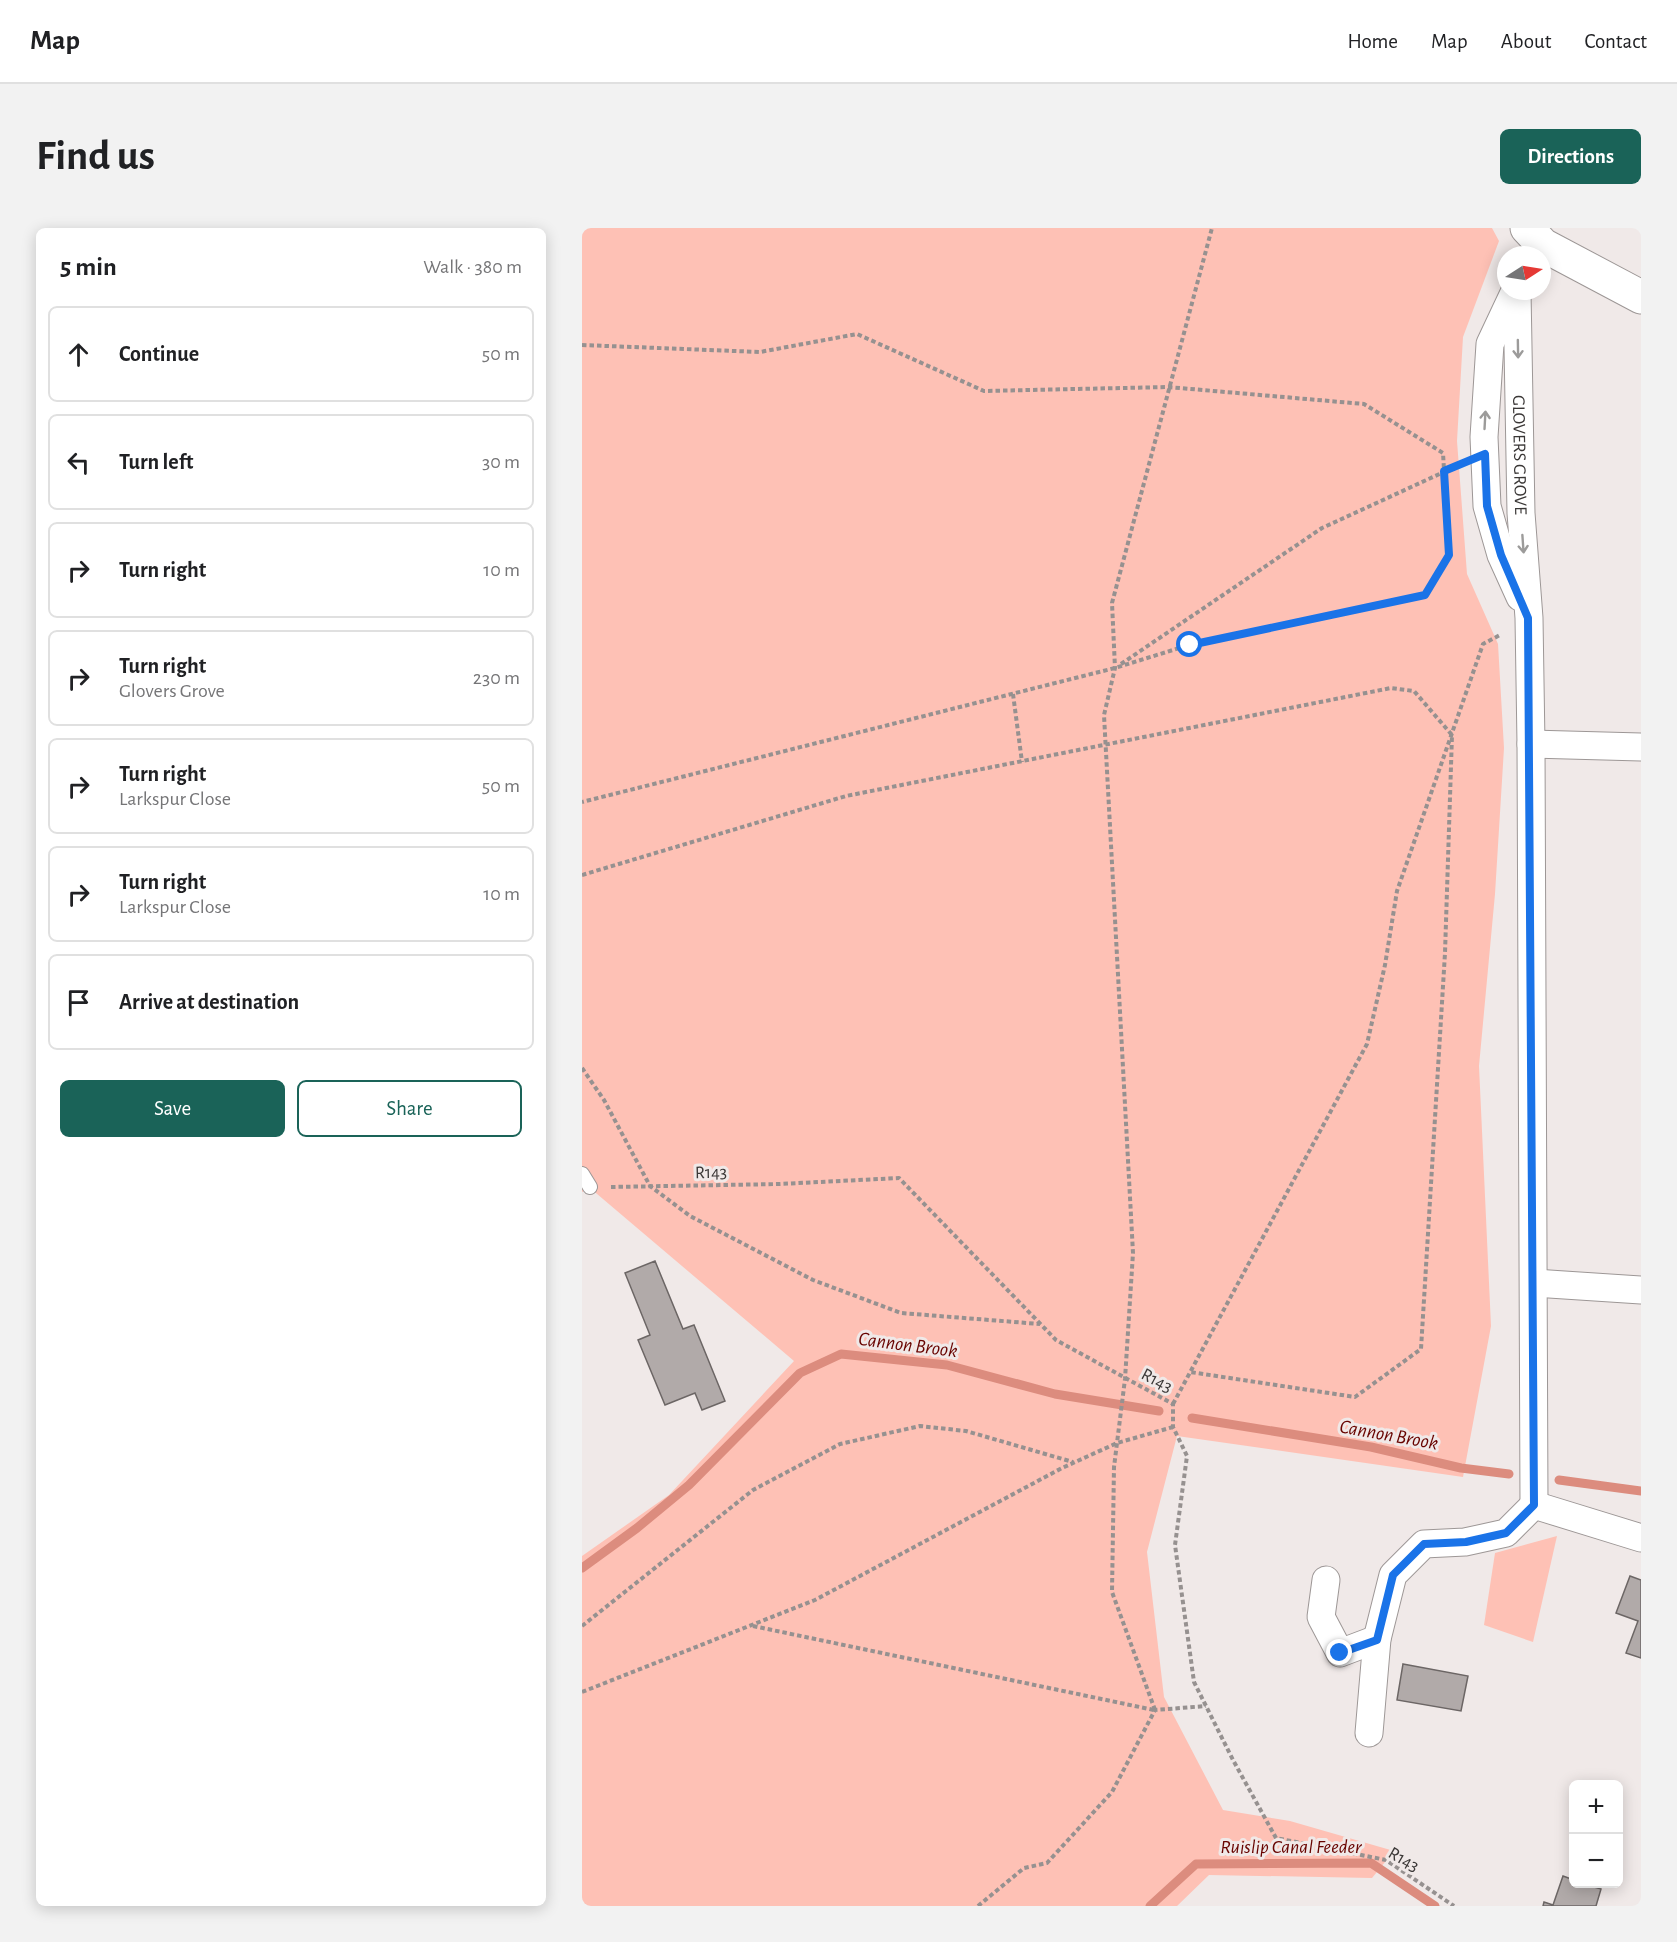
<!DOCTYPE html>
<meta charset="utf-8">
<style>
:root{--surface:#fff;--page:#f2f2f2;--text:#202124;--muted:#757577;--line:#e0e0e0;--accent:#1a6358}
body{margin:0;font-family:"Alegreya Sans",sans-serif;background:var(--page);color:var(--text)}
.controls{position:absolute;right:18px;bottom:18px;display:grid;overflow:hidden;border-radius:9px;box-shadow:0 3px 15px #0003}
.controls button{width:54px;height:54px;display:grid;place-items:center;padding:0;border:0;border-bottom:2px solid var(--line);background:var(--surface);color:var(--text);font:30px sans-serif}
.compass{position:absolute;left:915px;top:18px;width:54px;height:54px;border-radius:50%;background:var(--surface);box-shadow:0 3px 15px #0003;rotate:78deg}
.stop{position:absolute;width:18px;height:18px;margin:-14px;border:4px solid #1a73e8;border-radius:50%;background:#fff}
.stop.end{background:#1a73e8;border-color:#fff;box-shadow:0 2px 6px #0008}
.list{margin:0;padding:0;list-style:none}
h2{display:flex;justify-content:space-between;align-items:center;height:78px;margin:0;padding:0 24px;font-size:26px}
h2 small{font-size:20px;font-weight:400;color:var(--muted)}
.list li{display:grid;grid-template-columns:39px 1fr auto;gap:18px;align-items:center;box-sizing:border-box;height:96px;margin:0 12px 12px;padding:0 12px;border:2px solid var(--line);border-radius:9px}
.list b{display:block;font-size:22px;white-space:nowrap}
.list p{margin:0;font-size:20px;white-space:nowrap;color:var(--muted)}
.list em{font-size:20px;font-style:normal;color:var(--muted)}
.actions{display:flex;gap:12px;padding:18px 24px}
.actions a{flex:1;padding:14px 0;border:2px solid var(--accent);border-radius:9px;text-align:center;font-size:21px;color:var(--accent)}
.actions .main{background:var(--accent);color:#fff}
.icon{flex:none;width:33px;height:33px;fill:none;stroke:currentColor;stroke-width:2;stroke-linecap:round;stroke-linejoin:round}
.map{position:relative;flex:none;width:1059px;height:1678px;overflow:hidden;border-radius:9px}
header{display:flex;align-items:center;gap:36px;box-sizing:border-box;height:84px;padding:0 30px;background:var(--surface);border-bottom:2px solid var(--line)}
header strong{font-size:28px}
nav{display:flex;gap:33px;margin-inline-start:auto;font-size:21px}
.intro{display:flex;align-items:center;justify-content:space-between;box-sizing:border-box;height:144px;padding:0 36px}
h1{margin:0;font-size:42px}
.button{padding:15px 27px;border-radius:9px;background:var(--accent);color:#fff;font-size:21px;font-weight:700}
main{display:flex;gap:36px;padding:0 36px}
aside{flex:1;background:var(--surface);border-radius:9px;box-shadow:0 3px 15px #0003}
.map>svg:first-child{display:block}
.green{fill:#fec1b5}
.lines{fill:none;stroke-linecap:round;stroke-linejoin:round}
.stream{stroke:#dc8c7e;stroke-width:9}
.building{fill:#b1aaa9;stroke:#6c6665;stroke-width:1.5}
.service-casing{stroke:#9d9796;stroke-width:16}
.minor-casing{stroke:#9d9796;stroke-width:29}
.tertiary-casing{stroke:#9d9796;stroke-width:35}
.path{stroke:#969190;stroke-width:4;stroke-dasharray:4.5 3;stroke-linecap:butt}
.service{stroke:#fff;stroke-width:14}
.minor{stroke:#fff;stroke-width:27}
.tertiary{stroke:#fff;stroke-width:33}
.oneway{stroke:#9c9b9a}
.route{stroke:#1a73e8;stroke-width:8}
.labels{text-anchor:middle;stroke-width:6;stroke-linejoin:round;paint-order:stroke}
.street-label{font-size:18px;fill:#3a3736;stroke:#f0e9e8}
.water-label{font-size:20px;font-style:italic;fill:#680400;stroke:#f0e9e8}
</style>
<header>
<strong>Map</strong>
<nav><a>Home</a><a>Map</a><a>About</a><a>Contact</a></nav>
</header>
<div class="intro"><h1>Find us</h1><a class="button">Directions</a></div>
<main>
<aside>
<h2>5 min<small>Walk · 380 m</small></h2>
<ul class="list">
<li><svg class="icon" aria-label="ahead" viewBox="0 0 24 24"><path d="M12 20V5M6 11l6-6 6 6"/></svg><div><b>Continue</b></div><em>50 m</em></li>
<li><svg class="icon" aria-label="left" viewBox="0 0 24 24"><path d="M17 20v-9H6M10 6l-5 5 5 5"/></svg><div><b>Turn left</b></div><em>30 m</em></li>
<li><svg class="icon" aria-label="right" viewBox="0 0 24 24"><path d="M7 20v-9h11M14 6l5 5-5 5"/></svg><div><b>Turn right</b></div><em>10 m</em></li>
<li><svg class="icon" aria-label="right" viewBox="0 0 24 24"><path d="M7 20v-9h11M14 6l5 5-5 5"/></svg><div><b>Turn right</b><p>Glovers Grove</p></div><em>230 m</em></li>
<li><svg class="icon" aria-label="right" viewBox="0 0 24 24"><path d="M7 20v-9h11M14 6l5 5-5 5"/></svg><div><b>Turn right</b><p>Larkspur Close</p></div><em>50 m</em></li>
<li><svg class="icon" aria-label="right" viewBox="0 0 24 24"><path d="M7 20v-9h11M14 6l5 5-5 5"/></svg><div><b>Turn right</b><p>Larkspur Close</p></div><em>10 m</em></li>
<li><svg class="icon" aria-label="arrive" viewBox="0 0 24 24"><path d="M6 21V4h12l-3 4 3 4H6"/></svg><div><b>Arrive at destination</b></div></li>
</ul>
<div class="actions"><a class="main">Save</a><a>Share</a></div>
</aside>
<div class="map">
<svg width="1059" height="1678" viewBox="0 0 1059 1678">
<rect width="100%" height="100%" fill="#f0e9e8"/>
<g class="green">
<path d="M0 0H910L917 13 881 109 875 213 885 346 916 416 922 520 913 666 897 838 909 1098 881 1249 595 1208 565 1324 582 1469 641 1582 708 1593 812 1623 790 1650 627 1647 595 1678H0V1328L87 1267 212 1133 8 960 0 964Z"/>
<path d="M975 1308 951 1414 902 1397 913 1325Z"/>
</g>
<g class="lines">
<g class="stream">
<path d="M610 1190 789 1219 879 1240 927 1246"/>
<path d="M977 1252 1059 1263"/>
<path d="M0 1340 55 1300 107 1257 218 1145 259 1126 365 1137 473 1166 577 1183"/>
<path d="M568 1678 614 1636 789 1635 853 1678"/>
</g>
</g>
<g class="building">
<path d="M73 1033 101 1101 112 1097 143 1173 120 1182 113 1165 83 1177 56 1112 68 1107 43 1045Z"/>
<path d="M1048 1348 1059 1352V1430L1044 1425 1056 1393 1034 1385Z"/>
<path d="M821 1436 886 1448 879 1483 815 1472Z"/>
<path d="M981 1648 992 1652V1656H1002L1019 1661 1014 1678H961L962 1674 971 1677Z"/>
</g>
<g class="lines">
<g class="service-casing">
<path id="service" d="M0 946 8 959"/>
</g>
<g class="minor-casing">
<g id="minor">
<path id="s1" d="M935 63 939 285 947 390 949 516 952 1277"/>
<path d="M932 65 908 116 902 209 905 278 919 327 938 369"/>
<path d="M949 516 1059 519"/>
<path d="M952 1055 1059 1062"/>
<path d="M952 1277 1059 1310"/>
<path d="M744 1352 739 1389 758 1425 795 1411"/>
<path d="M787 1505 795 1411 811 1347 842 1316 883 1314 924 1305 952 1277"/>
</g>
</g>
<g class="tertiary-casing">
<path id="tertiary" d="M945 0 961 17 1059 69"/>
</g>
<g class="path">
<path d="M0 117 178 124 275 106 402 163 586 159 782 176 861 225 867 327 843 367 607 417 533 440 0 574"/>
<path d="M539 436 740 300 875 238"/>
<path d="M431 466 440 534"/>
<path d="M0 647 264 568 809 460 832 463 870 507 863 725 839 1121 773 1169 608 1144"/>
<path d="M0 840 22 872 68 958 108 988 231 1052 319 1085 458 1096"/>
<path d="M29 959 198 956 317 950 474 1112 591 1176V1199L605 1228 593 1317 612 1454 651 1532 694 1610 804 1632 872 1678"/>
<path d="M591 1176 785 816 803 737 815 663 901 416 918 407"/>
<path d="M0 1398 171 1262 258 1216 338 1198 384 1203 491 1234"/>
<path d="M171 1398 572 1482"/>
<path d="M0 1464 233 1372 480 1240 535 1215 591 1199"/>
<path d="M573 1482 530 1364 532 1239 543 1151 551 1025 522 487 533 440 530 375 630 0"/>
<path d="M396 1678 442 1640 465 1635 530 1564 573 1482 624 1478"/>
</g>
<use href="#service" class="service"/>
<use href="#minor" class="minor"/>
<use href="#tertiary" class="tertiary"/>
</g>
<defs><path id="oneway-shaft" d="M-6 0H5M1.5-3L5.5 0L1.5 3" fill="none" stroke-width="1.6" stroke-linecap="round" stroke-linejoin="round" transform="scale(1.5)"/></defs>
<g class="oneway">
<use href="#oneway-shaft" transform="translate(936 121) rotate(89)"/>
<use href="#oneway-shaft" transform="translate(903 192) rotate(-87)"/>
<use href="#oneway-shaft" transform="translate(941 316) rotate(86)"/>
</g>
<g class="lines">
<path class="route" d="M608 417 843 367 867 327 862 243 903 226 905 278 919 327 946 390 952 1277 924 1305 884 1314 842 1316 811 1347 795 1412 758 1425"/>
</g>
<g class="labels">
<g class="street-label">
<text dy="6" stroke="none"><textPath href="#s1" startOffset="164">GLOVERS GROVE</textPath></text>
<text transform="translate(129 944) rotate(-1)" y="6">R143</text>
<text transform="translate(575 1152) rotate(28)" y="6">R143</text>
<text transform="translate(822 1631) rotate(30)" y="6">R143</text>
</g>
<g class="water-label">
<text transform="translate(326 1116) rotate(7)" y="7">Cannon Brook</text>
<text transform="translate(807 1206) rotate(10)" y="7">Cannon Brook</text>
<text x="709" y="1625">Ruislip Canal Feeder</text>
</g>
</g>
</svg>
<div class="controls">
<button>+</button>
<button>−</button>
</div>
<svg class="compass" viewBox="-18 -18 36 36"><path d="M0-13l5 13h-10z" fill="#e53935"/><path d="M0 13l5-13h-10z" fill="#757577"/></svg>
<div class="stop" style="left:608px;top:417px"></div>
<div class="stop end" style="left:758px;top:1425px"></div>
</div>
</main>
